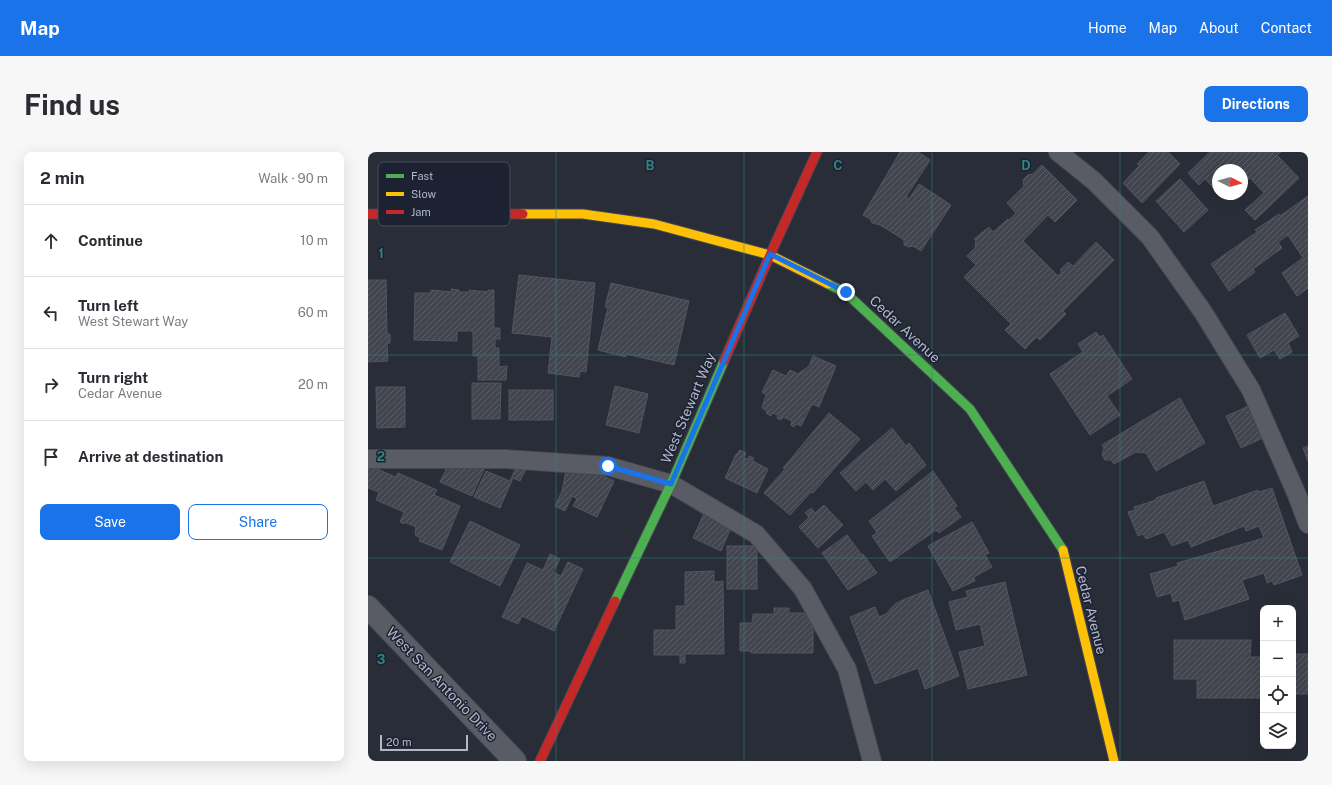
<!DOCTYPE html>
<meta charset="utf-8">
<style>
:root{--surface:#fff;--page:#f7f7f7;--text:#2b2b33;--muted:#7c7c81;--line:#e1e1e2;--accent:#1a73e8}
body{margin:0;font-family:"Public Sans",sans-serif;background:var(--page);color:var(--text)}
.controls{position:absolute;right:12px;bottom:12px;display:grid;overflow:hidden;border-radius:8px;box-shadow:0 4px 16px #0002}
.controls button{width:36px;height:36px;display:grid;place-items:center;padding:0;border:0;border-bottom:1px solid var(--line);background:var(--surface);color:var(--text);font:20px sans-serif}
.compass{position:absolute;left:844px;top:12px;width:36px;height:36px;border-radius:50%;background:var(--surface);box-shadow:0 4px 16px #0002;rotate:95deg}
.scale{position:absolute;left:12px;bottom:10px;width:88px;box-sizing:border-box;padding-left:4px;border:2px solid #b2b8c9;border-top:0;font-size:11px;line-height:14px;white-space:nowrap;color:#b2b8c9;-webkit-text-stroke:3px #1c2232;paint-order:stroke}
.stop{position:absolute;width:12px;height:12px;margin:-9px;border:3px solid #1a73e8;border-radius:50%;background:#fff}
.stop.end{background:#1a73e8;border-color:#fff;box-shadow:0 1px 4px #0008}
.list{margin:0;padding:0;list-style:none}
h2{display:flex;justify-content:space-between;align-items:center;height:52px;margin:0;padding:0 16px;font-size:17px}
h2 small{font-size:13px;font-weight:400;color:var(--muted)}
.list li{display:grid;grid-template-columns:26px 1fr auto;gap:12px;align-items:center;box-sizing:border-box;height:72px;padding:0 16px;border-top:1px solid var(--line)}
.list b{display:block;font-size:15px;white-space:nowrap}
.list p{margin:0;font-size:13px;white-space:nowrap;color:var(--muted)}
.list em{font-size:13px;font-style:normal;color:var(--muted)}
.actions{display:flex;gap:8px;padding:12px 16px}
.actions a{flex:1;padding:9px 0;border:1px solid var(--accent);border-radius:8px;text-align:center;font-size:14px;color:var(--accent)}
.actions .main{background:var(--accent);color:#fff}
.icon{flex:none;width:22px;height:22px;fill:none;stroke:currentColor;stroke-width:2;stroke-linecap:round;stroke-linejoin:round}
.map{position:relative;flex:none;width:940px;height:609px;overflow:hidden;border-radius:8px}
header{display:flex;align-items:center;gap:24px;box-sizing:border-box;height:56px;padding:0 20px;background:var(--accent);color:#fff}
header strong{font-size:19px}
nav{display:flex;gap:22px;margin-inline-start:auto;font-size:14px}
.intro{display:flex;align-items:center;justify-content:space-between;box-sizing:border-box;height:96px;padding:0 24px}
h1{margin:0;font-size:28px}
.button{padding:10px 18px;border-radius:8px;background:var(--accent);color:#fff;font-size:14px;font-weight:700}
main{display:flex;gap:24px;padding:0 24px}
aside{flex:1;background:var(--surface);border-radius:8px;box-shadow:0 4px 16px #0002}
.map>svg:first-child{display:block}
.building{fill:url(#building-hatch);stroke:#51555f}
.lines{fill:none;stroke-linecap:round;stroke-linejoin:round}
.lane-casing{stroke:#454851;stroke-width:20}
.street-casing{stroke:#454851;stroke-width:24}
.fast-casing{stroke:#454851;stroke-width:11}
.slow-casing{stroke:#454851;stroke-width:11}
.jam-casing{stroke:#454851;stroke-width:11}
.lane{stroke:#595c65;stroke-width:18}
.street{stroke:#595c65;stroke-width:22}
.fast{stroke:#4caf50;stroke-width:9}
.slow{stroke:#ffc107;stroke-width:9}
.jam{stroke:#c62828;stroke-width:9}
.route{stroke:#1a73e8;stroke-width:5}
.grid{fill:none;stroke:#308380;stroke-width:1;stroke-opacity:0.55}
.labels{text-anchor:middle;stroke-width:3;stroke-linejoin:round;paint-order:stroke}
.street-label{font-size:14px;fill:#b2b8c9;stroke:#1c2232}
.key{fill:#1c2232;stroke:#494f5f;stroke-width:1}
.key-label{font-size:11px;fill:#b2b8c9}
.grid-label{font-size:13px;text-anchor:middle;font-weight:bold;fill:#308380;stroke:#1c2232;stroke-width:3;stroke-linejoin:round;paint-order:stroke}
</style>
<header>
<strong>Map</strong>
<nav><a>Home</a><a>Map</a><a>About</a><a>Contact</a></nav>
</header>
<div class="intro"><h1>Find us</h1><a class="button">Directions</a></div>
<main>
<aside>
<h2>2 min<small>Walk · 90 m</small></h2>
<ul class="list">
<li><svg class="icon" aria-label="ahead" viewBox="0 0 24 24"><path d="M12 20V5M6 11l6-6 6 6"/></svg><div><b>Continue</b></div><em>10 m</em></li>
<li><svg class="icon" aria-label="left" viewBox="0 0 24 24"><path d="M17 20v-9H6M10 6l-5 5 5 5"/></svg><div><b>Turn left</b><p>West Stewart Way</p></div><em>60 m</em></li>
<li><svg class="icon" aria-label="right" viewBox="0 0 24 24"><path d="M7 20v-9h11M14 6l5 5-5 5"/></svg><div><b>Turn right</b><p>Cedar Avenue</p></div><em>20 m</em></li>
<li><svg class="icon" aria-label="arrive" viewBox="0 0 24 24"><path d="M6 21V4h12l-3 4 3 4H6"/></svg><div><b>Arrive at destination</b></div></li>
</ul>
<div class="actions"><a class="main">Save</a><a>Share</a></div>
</aside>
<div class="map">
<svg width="940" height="609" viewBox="0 0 940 609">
<defs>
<pattern id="building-hatch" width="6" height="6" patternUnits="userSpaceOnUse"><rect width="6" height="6" fill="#42454e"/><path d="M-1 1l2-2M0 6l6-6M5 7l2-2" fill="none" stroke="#5b5e66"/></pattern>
</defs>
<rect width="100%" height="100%" fill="#292d38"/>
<g class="building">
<path d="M532 0H550L562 8 538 45 541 47 551 32 583 53 553 99 545 94 541 95 536 93V88L512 73 504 71 502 67 495 63Z"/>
<path d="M781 0H800L812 12 774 51 755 31 772 13 769 12Z"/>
<path d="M842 0H913L909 3 931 26 887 68 877 58 896 41 882 26 874 33V18H850V41L837 27 831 33 820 21Z"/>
<path d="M674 13 709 48 687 70 680 63 655 89 690 124 694 120 692 118 700 110 705 114 728 90 746 108 695 159 698 162 672 188 668 185 657 197 637 178 643 172 596 125 608 113 599 104 607 96 608 89 606 87 621 75 625 80 640 67 641 68 648 61 639 51 656 34 655 28 660 23 665 22Z"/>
<path d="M812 27 840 58 816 80 788 49Z"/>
<path d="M940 44V136L929 144 914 121 935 106 920 83 910 90 914 96 885 117 887 120 861 139 843 112 889 80 887 78 911 62 912 64Z"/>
<path d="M151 123 227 131 218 220 212 219 211 225 180 221 184 185 144 181Z"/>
<path d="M0 128H18L19 182H22V191H19L20 209 0 210Z"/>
<path d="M243 131 321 149 306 213 258 202V205L230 198 240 155H237Z"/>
<path d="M83 137 91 138V140H102L101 138 120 140V138H126V176H132V187H127V196H131V215L139 214 138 228H110V204H105V179H89V189L46 188 47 141H63V138L84 140Z"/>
<path d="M917 161 931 184 920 191 924 200 912 207 906 198 892 206 879 183Z"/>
<path d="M728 180 732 185 735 183 764 227 739 244 752 263 722 283 682 222 715 200 710 192Z"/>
<path d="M445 204 468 214 451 255 444 252 433 274 428 272 426 275 423 273 424 269 415 265 413 268 409 266 410 263 404 261 403 264 398 261 399 259 394 256 398 243 394 240 405 218 418 224 422 218 430 222 441 214Z"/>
<path d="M104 231H133L132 267H104Z"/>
<path d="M247 234 280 242 271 281 238 273Z"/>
<path d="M8 235H37V275L9 276Z"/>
<rect x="141" y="238" width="44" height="30"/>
<path d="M812 246 837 291 788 319 778 301 768 300 746 312 743 308H737L734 302 736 296 734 293Z"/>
<path d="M883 253 897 285 873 296 858 264Z"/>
<path d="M461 261 492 287 445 341 443 340 422 363 396 341 417 317 415 316Z"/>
<path d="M524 276 538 294 541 291 558 313 528 339 517 327 505 338 498 330 488 339 472 321Z"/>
<path d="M940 294V309L935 296Z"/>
<path d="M372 298 378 301 376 306 380 307 381 304 386 306 385 309 400 317 389 341 357 326 368 302H369Z"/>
<path d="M83 307 96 308 116 317 104 344 72 330Z"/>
<path d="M151 309 158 317 152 329 145 326 132 356 106 345 118 319 142 329Z"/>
<path d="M2 314 28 325 30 321 69 338 66 343 92 354 74 398 51 389 52 385 48 384 47 380 48 375 36 370V372L32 370 36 360 8 348 11 340 0 336V318Z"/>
<path d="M199 314 218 323 221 317 246 329 229 365 205 354 209 347 204 344 197 359 187 354 194 339Z"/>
<path d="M565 319 589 354 586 356 593 365 571 381 568 378 522 410 504 384 509 381 501 369Z"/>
<path d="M836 329 845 354 890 338 891 340 904 336 934 423 906 433 904 429 899 431 896 421 874 428 881 447 817 468 811 448 805 450 803 441 789 445 782 422 810 414 809 411 896 386 891 374 878 379 876 374 823 395 820 388 804 394 796 380 778 387 775 382 770 384 760 360 767 358 766 355 788 348V346Z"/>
<path d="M456 353 475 373 450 396 431 375 441 365 437 361 443 356 447 361Z"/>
<path d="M337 359 365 371 353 399 325 386Z"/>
<path d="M102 369 152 393 132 434 82 410Z"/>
<path d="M604 370 621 401 617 403 624 415 606 425 607 429 585 439 560 394Z"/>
<path d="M479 383 494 403 495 402 509 421 480 438 454 401Z"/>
<rect x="359" y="394" width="30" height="43"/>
<path d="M182 402 192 407 185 420 193 424 200 410 215 417 186 479 154 464 150 472 134 465 159 411 175 418Z"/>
<path d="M346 419V430L355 429 356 502H317V511H312V503H286V478H308V454H317V420Z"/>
<path d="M637 430 659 523 600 537 591 500 617 494 612 472 588 478 581 450 600 445 598 439Z"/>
<path d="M560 438 591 524 557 537 550 516 507 532 482 465 507 455 511 465 518 462 527 452 537 447Z"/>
<path d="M406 456H421V461H445V501H383V499H372V471H384L385 462H406Z"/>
<path d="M806 488H883L882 505H895V546H829V527H806Z"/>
<rect x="925" y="502" width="15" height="40"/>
</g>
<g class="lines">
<g class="lane-casing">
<g id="lane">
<path d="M690 0 726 29 782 85 835 160 883 238 929 343 940 372"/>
<path d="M0 307H137L240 314 303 332 388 382 435 437 479 517 504 609"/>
</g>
</g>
<g class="street-casing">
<path id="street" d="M0 455 147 609"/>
</g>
<g class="fast-casing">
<g id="fast">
<path d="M460 132 478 141 602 257 695 398"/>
<path d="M247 449 303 332 356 209"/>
</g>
</g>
<g class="slow-casing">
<g id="slow">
<path d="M155 62H215L286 72 402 103 460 132"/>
<path d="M695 398 746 609"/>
</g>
</g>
<g class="jam-casing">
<g id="jam">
<path d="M0 62H155"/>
<path d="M356 209 402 103 449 0"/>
<path d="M172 609 247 449"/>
</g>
</g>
<use href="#lane" class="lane"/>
<use href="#street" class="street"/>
<use href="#fast" class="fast"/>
<use href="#slow" class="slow"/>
<use href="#jam" class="jam"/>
</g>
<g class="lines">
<path class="route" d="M240 314 303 332 402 102 478 140"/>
</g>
<path class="grid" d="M188 0V609M376 0V609M564 0V609M752 0V609M0 203H940M0 406H940"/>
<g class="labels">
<g class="street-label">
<text transform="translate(537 177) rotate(43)" y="5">Cedar Avenue</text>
<text transform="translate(320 256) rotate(-67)" y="5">West Stewart Way</text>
<text transform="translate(723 458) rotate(76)" y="5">Cedar Avenue</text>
<text transform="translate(74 532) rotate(46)" y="5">West San Antonio Drive</text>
</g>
</g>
<rect x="10" y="10" width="132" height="64" rx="6" class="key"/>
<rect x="18" y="22" width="18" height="4" fill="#4caf50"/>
<rect x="18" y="40" width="18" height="4" fill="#ffc107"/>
<rect x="18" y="58" width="18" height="4" fill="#c62828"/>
<g class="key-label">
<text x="43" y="28">Fast</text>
<text x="43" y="46">Slow</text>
<text x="43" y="64">Jam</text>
</g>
<g class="grid-label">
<text x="282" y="18">B</text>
<text x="470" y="18">C</text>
<text x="658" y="18">D</text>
<text x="13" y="106">1</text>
<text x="13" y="309">2</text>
<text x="13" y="512">3</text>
</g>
</svg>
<div class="controls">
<button>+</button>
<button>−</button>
<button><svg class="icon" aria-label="locate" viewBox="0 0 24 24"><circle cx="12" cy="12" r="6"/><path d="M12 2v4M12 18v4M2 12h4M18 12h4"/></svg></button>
<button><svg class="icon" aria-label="layers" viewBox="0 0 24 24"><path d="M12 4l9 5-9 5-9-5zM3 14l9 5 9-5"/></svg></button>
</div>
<svg class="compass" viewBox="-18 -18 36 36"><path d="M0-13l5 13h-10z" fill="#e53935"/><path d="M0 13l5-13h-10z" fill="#7c7c81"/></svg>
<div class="scale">20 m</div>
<div class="stop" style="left:240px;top:314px"></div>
<div class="stop end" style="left:478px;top:140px"></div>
</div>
</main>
